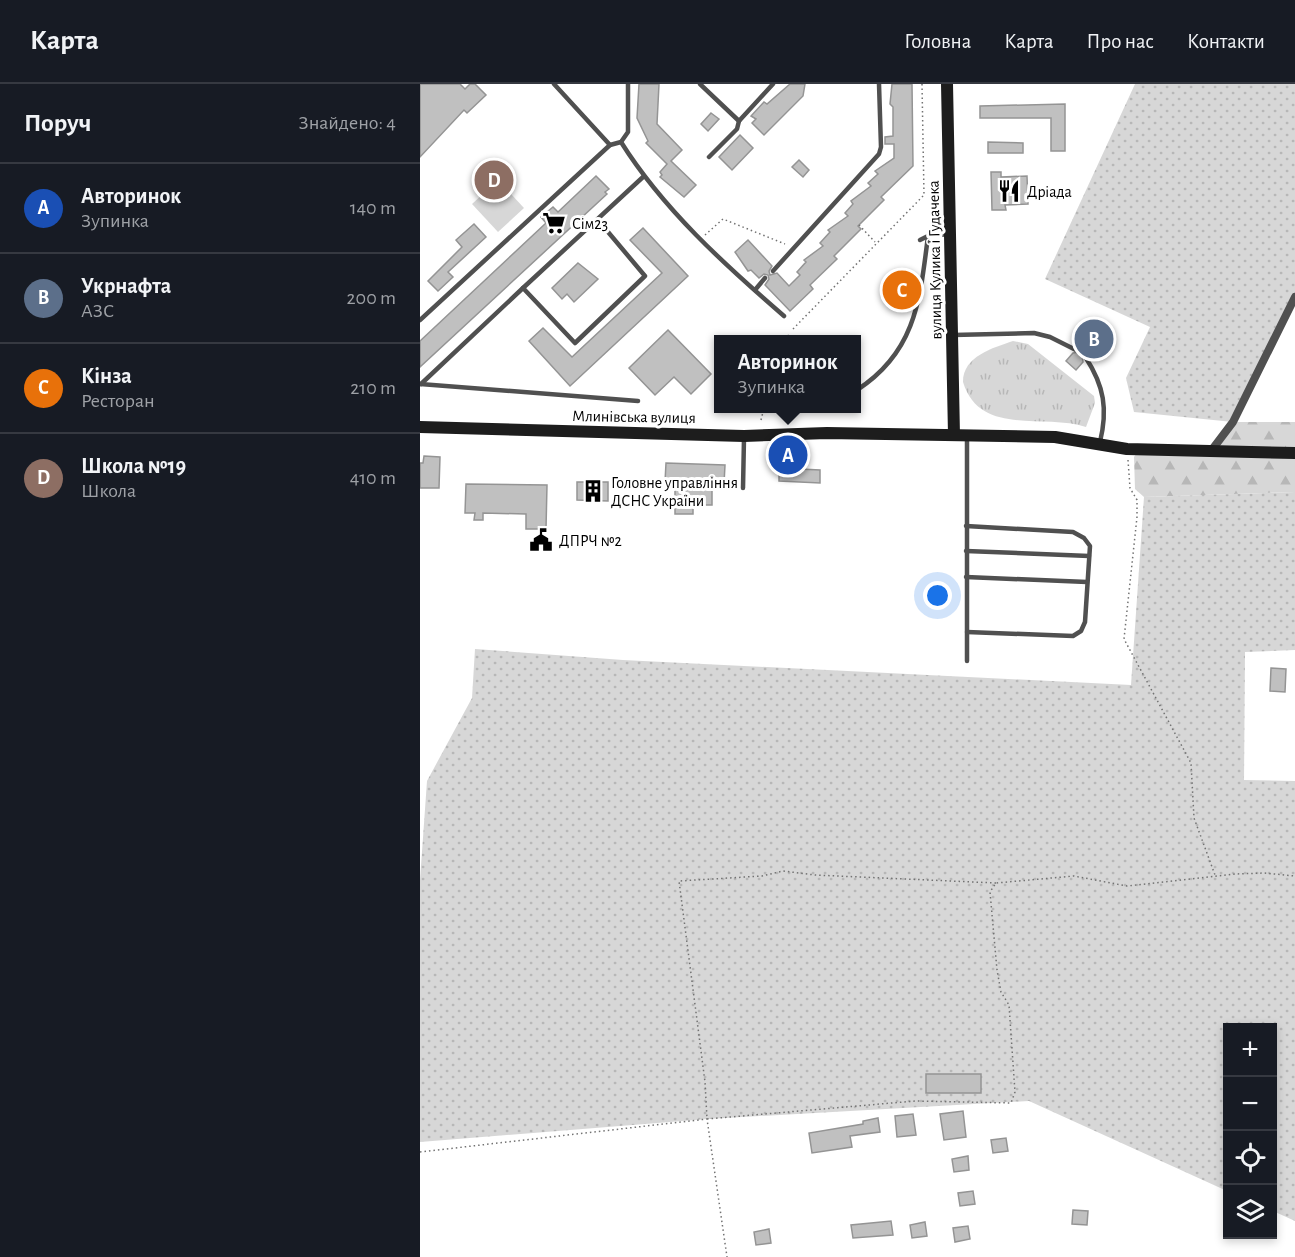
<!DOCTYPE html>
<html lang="uk">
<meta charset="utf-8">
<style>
:root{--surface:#171b24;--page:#20242c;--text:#f1f3f6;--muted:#9ea1a6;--line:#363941;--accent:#1a73e8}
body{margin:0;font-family:"Alegreya Sans",sans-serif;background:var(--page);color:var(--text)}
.controls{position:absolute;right:18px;bottom:18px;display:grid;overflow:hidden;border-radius:0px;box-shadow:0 3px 9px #0003}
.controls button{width:54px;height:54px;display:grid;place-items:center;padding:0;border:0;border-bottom:2px solid var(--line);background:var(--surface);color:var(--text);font:30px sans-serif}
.you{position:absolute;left:518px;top:512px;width:21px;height:21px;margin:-15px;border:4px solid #fff;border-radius:50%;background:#1a73e8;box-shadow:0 0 0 9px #1a73e833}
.badge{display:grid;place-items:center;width:39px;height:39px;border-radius:50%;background:var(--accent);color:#fff;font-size:20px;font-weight:700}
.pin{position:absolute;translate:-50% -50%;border:3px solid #fff;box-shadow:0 2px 6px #0006}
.popup{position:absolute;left:294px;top:251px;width:147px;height:78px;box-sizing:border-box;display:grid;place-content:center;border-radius:0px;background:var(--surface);filter:drop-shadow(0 2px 4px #0005);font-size:20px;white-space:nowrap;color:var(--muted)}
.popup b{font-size:22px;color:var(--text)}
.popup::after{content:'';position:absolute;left:50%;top:100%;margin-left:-12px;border:12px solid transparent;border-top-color:var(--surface)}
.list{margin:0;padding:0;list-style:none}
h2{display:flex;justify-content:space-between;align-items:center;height:78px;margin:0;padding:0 24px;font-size:26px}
h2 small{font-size:20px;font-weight:400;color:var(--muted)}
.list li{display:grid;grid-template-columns:39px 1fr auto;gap:18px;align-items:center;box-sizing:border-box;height:90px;padding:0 24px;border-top:2px solid var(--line)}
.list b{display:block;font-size:22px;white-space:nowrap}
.list p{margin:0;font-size:20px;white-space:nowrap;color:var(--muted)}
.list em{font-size:20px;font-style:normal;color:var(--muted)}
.icon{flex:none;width:33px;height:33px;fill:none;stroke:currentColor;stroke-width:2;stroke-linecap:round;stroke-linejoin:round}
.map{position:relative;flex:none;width:875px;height:1173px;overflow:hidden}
header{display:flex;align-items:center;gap:36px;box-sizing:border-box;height:84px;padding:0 30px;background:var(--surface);border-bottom:2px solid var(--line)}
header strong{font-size:28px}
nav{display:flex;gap:33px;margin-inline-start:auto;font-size:21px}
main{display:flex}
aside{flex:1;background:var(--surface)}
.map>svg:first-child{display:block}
.grass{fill:url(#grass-tufts)}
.forest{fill:url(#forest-firs)}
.park{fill:#d7d7d7}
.garden{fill:url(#garden-dots)}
.building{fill:#c0c0c0;stroke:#949494;stroke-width:1.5}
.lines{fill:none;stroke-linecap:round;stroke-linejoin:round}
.path{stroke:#727272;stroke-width:1.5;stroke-dasharray:1.5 3;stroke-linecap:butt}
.service{stroke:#505050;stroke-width:4.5}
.minor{stroke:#505050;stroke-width:8}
.secondary{stroke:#1d1d1d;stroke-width:12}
.labels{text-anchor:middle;stroke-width:6;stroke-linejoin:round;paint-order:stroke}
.poi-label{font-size:16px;fill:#000;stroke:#fff;text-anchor:start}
.street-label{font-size:16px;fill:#000;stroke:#fff}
</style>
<header>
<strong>Карта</strong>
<nav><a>Головна</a><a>Карта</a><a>Про нас</a><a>Контакти</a></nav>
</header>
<main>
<aside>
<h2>Поруч<small>Знайдено: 4</small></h2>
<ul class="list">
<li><span class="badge" style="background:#1a4fb4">A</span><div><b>Авторинок</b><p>Зупинка</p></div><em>140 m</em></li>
<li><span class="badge" style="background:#5c6f8a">B</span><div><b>Укрнафта</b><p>АЗС</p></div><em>200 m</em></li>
<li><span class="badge" style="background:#e8710a">C</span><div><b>Кінза</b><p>Ресторан</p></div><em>210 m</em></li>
<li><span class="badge" style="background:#8d6e63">D</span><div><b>Школа №19</b><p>Школа</p></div><em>410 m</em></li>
</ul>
</aside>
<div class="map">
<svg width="875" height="1173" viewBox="0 0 875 1173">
<defs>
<pattern id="grass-tufts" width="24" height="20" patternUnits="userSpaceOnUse" patternTransform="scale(1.5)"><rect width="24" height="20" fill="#d7d7d7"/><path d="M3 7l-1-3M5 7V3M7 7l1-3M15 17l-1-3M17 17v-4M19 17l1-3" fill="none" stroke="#b7b7b7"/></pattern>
<pattern id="forest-firs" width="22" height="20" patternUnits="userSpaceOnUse" patternTransform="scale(1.5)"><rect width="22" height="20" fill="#d7d7d7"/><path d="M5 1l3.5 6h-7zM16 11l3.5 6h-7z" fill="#b7b7b7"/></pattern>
<pattern id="garden-dots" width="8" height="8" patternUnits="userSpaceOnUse" patternTransform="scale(1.5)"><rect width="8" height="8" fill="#d7d7d7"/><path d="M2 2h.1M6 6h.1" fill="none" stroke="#b7b7b7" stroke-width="1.8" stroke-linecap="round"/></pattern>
</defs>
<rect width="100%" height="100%" fill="#fff"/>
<path class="grass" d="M593 257 608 260 674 312 675 319 666 343C623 329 560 353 543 298 543 272 573 264 593 257Z"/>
<path class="forest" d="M813 338H875V408L724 413 715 405 714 373 719 365 791 367Z"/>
<path class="park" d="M78 96 104 124 78 148 52 120Z"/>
<g class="garden">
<path d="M715 0H875V213L813 338 714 328 706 294 730 243 625 195Z"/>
<path d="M875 408V566L825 568 824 696 875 697V1137L853 1127 852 944H808L807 1107 609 1017 287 1035 0 1058V796L7 697 52 614 55 565 203 576 711 601 724 413Z"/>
</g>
<g class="building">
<path d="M0 0H40L45 5 50 0H55L66 11 47 29 44 26 0 73Z"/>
<path d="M219 0H239L237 40 262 66 251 77 276 101 264 113 240 93 242 91 240 88 247 80 226 59 228 57 217 34Z"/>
<path d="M370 0H385L383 12 344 51 332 39 336 35 331 32 344 18 347 20Z"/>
<path d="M472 0H492L493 82 461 113 464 116 438 142 441 145 414 172 417 175 390 201 393 205 370 227 345 201 349 195 348 191 344 190 339 194 331 186 328 187 315 168 328 156 352 182 349 187 350 191 357 189 369 202 380 191 377 188 386 178 384 176 403 162 400 159 410 148 408 146 428 132 425 129 433 120 431 117 451 102 448 99 458 90 455 87 474 74V60H465V53L473 52V23L470 20Z"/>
<path d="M645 20V67H631V34H560V22Z"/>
<path d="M291 29 299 35 288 47 281 40Z"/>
<path d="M320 51 333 64 312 86 299 73Z"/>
<path d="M568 58 603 59V69H568Z"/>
<path d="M379 76 389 86 383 93 372 83Z"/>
<path d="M571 88H581V93L607 92 608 120 585 121 586 126H572Z"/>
<path d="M176 92 189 105 185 108 187 110 0 283V257L126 139 121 133 133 123 138 128Z"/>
<path d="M54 140 66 153 28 188 33 193 18 207 8 197 42 163 36 156Z"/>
<path d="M223 144 268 192 150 302 109 257 123 244 152 273 242 189 210 156Z"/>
<path d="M158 179 178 195 154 218 147 210 142 215 132 204Z"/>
<path d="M675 243 685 251 669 271H662L663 278 656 286 646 277 653 269 660 268 658 262Z"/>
<path d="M248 246 291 290 271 310 254 293 235 311 209 284Z"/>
<path d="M4 372 20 373 19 404H0V379H3Z"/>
<path d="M246 379 305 381 304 400H292V421H273V430H255V398H245Z"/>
<path d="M359 384 400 386V399L359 397Z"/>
<path d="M157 398H188V417L157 416Z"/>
<path d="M46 400 127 401 126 445H106V430L63 429V436H54L55 429H45Z"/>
<path d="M851 584 866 585 865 608 850 607Z"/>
<rect x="506" y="990" width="55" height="19"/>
<path d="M543 1027 546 1053 524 1056 520 1030Z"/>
<path d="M493 1030 496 1051 477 1053 475 1032Z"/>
<path d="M458 1034 460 1048 430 1052 432 1063 392 1069 389 1049 443 1040V1037Z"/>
<path d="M586 1054 588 1067 573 1069 571 1056Z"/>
<path d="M548 1072 549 1086 534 1088 532 1075Z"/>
<path d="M553 1107 555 1120 540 1122 538 1109Z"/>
<path d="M653 1126 668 1127 667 1141 652 1140Z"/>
<path d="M471 1137 473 1151 433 1154 431 1141Z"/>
<path d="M505 1138 507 1152 492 1154 490 1141Z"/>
<path d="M548 1142 550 1155 535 1158 533 1144Z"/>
<path d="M349 1145 351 1159 336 1161 334 1148Z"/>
</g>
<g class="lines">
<g class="path">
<path d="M439 141 455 158"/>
<path d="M285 151 303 135 365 160"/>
<path d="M373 245 504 111 502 0"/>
<path d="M341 336 344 324"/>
<path d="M708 376 710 404 717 416V433L704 555 771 679 774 734 795 791"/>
<path d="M576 799 395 791 363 787 342 792 259 797 285 998 287 1035 495 1017 591 1019 595 1008 589 921 581 908 577 886 570 808 576 799 654 792 707 802 815 790 844 789 875 792"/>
<path d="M0 1068 287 1035 307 1173"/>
</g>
<g class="service">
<path d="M134 0 190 61 201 58 208 48V0"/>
<path d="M280 0 319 37"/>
<path d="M201 58C243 125 305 181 364 232"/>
<path d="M289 73 317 45 319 37 353 0"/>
<path d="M500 156 508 152 530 150"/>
<path d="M353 187 459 70 461 63 459 0"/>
<path d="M103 204 223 93"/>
<path d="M335 206 345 194"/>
<path d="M0 236 190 61"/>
<path d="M533 251 614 249 630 253 656 266"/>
<path d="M368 253 370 256"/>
<path d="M666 274C684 302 688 325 680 358"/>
<path d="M0 300 218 317"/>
<path d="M1 300 103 204 155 259 225 192 178 136"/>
<path d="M437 306C496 268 500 215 508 152"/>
<path d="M547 353V577"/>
<path d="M323 404 324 354"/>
<path d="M546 442 653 448 664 454 670 462 665 538 661 547 653 552 547 548"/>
<path d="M546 467 669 472"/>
<path d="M546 493 667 498"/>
</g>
<path class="minor" d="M791 367 813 338 875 213"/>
<g class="secondary">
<path d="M527 0 534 351"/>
<path d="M0 343 324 352 407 349 635 353 707 365 875 369"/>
</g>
</g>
<defs>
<g id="restaurant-bare" transform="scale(1.8)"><path d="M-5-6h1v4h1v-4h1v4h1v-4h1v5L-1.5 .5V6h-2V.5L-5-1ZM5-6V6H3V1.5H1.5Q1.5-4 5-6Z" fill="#000" stroke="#fff" stroke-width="2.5" paint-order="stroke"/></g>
<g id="supermarket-bare" transform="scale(1.8)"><path d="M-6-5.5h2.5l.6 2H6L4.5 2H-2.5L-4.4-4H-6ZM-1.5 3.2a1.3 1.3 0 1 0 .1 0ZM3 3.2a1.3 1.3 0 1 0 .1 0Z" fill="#000" stroke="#fff" stroke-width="2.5" paint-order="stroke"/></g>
<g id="building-bare" transform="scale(1.8)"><path d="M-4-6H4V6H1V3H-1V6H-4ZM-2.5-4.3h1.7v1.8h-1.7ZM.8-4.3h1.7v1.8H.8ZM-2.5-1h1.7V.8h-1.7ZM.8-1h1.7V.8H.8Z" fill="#000" stroke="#fff" stroke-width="2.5" paint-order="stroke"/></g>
<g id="civic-bare" transform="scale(1.8)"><path d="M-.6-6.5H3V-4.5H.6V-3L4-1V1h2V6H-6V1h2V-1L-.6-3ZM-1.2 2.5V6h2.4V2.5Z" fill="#000" stroke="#fff" stroke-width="2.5" paint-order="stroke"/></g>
</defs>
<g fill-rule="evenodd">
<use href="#restaurant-bare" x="589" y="107"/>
<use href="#supermarket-bare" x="134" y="139"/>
<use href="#building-bare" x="173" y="407"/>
<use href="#civic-bare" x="121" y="456"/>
</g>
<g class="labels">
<g class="poi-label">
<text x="607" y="113">Дріада</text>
<text x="152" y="145">Сім23</text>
<text x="191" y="404">Головне управління<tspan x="191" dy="18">ДСНС України</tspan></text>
<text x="139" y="462">ДПРЧ №2</text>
</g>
<g class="street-label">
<text transform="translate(514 176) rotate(-91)" y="6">вулиця Кулика і Гудачека</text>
<text transform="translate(214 332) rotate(1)" y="6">Млинівська вулиця</text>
</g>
</g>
</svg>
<div class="controls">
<button>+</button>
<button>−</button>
<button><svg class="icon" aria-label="locate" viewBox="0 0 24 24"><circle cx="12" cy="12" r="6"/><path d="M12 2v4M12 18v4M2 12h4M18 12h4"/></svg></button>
<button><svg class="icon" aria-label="layers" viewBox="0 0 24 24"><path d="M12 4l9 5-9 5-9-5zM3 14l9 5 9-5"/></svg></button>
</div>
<div class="you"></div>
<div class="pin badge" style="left:368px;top:371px;background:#1a4fb4">A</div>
<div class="popup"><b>Авторинок</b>Зупинка</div>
<div class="pin badge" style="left:674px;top:255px;background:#5c6f8a">B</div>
<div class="pin badge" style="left:482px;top:206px;background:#e8710a">C</div>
<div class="pin badge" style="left:74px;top:96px;background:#8d6e63">D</div>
</div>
</main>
